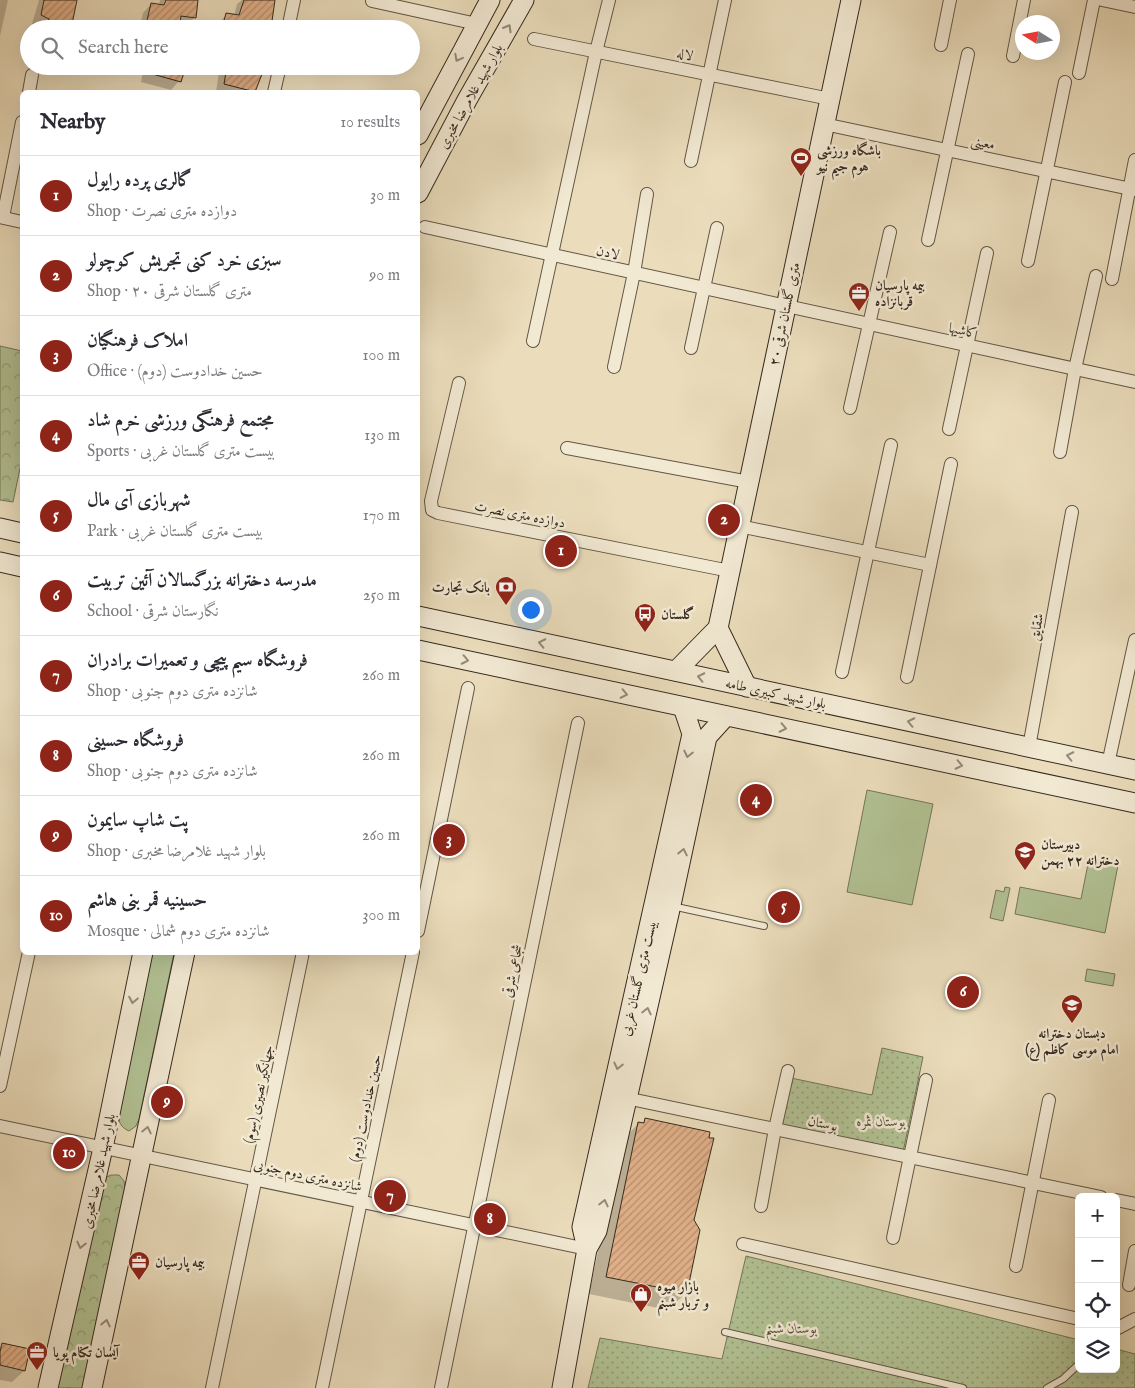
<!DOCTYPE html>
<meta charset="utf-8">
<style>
:root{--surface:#fff;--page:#f2f2f3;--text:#2b2b33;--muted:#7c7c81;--line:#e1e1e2;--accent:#8f2418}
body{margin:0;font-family:"IM FELL English",Amiri,serif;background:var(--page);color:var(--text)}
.controls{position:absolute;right:15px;bottom:15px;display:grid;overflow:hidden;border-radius:8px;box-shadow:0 5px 20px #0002}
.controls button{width:45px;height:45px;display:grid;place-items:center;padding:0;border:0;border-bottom:1px solid var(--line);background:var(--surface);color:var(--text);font:25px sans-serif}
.compass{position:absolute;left:1015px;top:15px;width:45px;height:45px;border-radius:50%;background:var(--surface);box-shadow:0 5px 20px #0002;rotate:281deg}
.you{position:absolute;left:530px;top:609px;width:18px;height:18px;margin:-12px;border:4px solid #fff;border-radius:50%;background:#1a73e8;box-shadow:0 0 0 8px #1a73e833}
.badge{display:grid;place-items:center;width:32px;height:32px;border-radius:50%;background:var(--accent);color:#fff;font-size:16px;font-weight:700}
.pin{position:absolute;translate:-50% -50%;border:2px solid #fff;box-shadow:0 1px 5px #0006}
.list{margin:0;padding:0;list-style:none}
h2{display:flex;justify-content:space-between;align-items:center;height:65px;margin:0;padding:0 20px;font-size:21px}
h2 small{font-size:16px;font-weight:400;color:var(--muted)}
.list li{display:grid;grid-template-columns:32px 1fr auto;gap:15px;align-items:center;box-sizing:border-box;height:80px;padding:0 20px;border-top:1px solid var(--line)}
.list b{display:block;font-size:19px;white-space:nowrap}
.list p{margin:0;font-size:16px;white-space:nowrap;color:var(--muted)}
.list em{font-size:16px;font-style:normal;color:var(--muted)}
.icon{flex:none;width:28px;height:28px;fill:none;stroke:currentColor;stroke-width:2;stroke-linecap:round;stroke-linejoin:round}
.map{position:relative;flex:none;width:1135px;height:1388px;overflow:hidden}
.search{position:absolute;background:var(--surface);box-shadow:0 5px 20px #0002;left:20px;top:20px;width:400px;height:55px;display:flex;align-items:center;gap:12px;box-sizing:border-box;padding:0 18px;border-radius:28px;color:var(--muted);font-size:19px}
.panel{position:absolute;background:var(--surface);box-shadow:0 5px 20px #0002;left:20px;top:90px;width:400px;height:865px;border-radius:8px}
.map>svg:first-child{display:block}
.grass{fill:#b2c294;stroke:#74765a}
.forest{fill:url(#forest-crowns);stroke:#74765a}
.park{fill:url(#park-dots);stroke:#74765a}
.shadow{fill:#0003}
.building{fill:url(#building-hatch);stroke:#362a1f}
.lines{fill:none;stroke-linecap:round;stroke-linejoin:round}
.lane-casing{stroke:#635746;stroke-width:8}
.street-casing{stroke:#635746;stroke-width:14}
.secondary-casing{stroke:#362a1f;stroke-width:21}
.lane{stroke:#f2e9d3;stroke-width:6}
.street{stroke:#f2e9d3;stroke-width:12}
.secondary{stroke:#f2e9d3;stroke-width:19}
.oneway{stroke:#948a79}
.labels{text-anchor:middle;stroke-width:5;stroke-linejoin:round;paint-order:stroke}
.street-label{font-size:14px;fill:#362a1f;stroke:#f2e9d3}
.poi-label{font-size:14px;font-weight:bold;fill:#362a1f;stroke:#f2e9d3;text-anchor:start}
.park-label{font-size:14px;font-style:italic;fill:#55503c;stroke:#f2e9d3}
</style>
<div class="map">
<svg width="1135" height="1388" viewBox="0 0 1135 1388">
<defs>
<pattern id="forest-crowns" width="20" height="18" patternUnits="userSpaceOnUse" patternTransform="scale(1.25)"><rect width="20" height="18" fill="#b2c294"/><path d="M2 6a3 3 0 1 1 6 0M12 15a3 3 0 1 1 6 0" fill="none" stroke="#929e78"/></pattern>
<pattern id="park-dots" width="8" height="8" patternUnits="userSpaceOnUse" patternTransform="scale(1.25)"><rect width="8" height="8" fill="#b2c294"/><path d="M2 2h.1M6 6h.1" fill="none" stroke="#929e78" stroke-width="1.8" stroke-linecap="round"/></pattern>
<pattern id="building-hatch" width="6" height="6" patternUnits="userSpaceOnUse" patternTransform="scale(1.25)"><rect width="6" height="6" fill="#e1b089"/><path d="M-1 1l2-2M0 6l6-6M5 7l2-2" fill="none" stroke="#b78f6f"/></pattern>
</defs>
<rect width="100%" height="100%" fill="#ebddbc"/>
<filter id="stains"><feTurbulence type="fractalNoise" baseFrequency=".004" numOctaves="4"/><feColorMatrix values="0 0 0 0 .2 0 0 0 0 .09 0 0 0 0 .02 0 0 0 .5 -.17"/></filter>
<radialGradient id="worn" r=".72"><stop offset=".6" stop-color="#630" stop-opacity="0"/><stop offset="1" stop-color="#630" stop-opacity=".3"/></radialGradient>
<g class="grass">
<path d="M867 790 933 804 912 905 847 892Z"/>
<path d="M1089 859 1118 865 1105 933 1015 914 1020 887 1081 899Z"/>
<path d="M1005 887 1010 888 1003 921 990 918 996 890 1004 892Z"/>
<path d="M152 953H174L139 1119 136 1126 129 1131C120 1127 119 1122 117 1112Z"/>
<path d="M1087 969 1115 974 1113 986 1085 981Z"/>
</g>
<g class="forest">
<path d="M0 346 22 351V459L13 502 0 500Z"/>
<path d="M111 1175H119L124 1181 125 1190 83 1388H56L104 1178Z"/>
</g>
<g class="park">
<path d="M882 1048 923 1057 903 1152 781 1126 791 1078 872 1095Z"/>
<path d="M746 1256 1079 1340V1369H1116V1349L1135 1354V1388H588L600 1338 722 1359Z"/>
</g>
<g class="shadow">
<path d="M0 0H8L0 36Z"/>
<path d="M39 0H75L70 29H35L36 26 32 24Z"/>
<path d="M160 0H197L195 17 186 26 178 25 177 29H139L143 13 151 4 159 5Z"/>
<path d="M242 0H274L268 29H216L218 24 226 15 234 16 237 4Z"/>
<path d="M29 46V56L25 55Z"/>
<path d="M144 66 179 81 171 90 141 82Z"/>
<path d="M207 66H248L247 70 254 92H216L219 72 206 68Z"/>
<path d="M646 1119 693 1221 686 1293 668 1310 589 1294 621 1141 639 1123 641 1124Z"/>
<path d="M3 1344 24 1371 12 1382 0 1380V1347Z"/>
</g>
<g class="building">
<path d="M44 0H77L71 29H48L49 19 41 15Z"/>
<path d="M166 0H198L196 18 181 16 179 29H145L151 3 164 5Z"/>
<path d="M244 0H275L271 28 256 26 255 29H222L226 13 239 15Z"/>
<path d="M138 66H186L181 82 138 70Z"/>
<path d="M227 66H249L248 69 262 74 255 92 224 84Z"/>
<path d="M645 1118 710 1132 709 1138H714L694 1220 700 1230 687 1293 606 1277 638 1122 644 1123Z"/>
<path d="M2 1343 30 1349 25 1371 0 1365V1352Z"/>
</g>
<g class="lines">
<g class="lane-casing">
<g id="lane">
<path d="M672 906 764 926"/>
<path d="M725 1332 963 1388"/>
<path d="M1047 1388 1063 1379 1079 1364"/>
</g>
</g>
<g class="street-casing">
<g id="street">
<path d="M1102 0 1135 7"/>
<path d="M372 1 477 24"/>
<path d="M288 29 294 0"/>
<path d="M534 39 830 99"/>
<path d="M941 45 950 0"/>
<path d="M1013 56 1024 0"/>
<path d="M1079 73 1094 0"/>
<path d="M29 92 32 75"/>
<path d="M274 92 280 66"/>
<path d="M824 124 1135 190"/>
<path d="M691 161 725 0"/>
<path d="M0 217 22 222"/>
<path d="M3 217 22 122"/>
<path d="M425 227 1135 382"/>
<path d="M928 240 968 54"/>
<path d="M1028 261 1065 82"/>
<path d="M1112 279 1135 160"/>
<path d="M533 341 596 52 609 0"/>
<path d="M691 348 717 228"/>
<path d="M614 367 634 273 647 194"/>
<path d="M459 383 431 501 432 510 438 513 730 571"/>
<path d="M850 408 890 232"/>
<path d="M949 429 987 253"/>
<path d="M567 448 749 482"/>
<path d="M1060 452 1075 369 1096 276"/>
<path d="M739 526 930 565"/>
<path d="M842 672 891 445"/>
<path d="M907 677 951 464"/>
<path d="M1029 747 1072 512"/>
<path d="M1108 764 1135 640"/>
<path d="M418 931 468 688"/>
<path d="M0 1086 29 952"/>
<path d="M621 1097 1101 1197"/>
<path d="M0 1126 587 1249"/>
<path d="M1116 1200 1135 1204"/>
<path d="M761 1206 775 1129 788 1071"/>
<path d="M893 1238 926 1080"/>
<path d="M743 1244 1079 1319"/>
<path d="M1016 1266 1049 1100"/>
<path d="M1129 1285 1135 1251"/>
<path d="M1116 1328H1118L1135 1319"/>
<path d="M212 1388 303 952"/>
<path d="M322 1388 413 952"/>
<path d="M441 1388 578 723"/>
</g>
</g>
<g class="secondary-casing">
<g id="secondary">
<path d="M418 135 490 0"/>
<path d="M418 193 467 100 524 0"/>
<path d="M0 528 22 533"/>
<path d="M0 562 22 567"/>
<path d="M418 616 1135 770"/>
<path d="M718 628 747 687"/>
<path d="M418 650 1135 803"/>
<path d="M676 671 718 628 851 0"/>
<path d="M587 1249 582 1227 692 734 683 707"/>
<path d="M48 1388 103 1148 143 952"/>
<path d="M92 1388 185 952"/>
<path d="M562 1388 587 1249 597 1231 671 905 707 737 726 716"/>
</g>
</g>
<use href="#lane" class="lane"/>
<use href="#street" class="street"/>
<use href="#secondary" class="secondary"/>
</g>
<defs><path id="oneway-chevron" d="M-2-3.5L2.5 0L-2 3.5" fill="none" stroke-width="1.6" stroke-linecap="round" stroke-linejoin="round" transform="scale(1.25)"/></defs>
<g class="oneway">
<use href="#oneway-chevron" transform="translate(508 28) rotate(-60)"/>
<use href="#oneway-chevron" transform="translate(458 58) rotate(118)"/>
<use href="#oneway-chevron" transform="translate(542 643) rotate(-168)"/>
<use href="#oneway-chevron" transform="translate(465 660) rotate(12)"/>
<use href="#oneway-chevron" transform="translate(701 677) rotate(-168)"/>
<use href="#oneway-chevron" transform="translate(624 694) rotate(12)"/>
<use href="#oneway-chevron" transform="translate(911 722) rotate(-168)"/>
<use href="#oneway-chevron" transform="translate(783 728) rotate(12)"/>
<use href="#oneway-chevron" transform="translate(688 754) rotate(103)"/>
<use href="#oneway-chevron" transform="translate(1070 756) rotate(-168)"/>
<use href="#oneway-chevron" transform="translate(959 765) rotate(12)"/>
<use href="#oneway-chevron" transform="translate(683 852) rotate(-78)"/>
<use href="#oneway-chevron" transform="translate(133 1000) rotate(101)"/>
<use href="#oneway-chevron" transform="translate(647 1011) rotate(-77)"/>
<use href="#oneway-chevron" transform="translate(618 1066) rotate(103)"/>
<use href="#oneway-chevron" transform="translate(147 1130) rotate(-78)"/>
<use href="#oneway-chevron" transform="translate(604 1203) rotate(-77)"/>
<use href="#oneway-chevron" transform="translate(81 1245) rotate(103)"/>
<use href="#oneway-chevron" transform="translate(106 1323) rotate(-78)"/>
</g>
<defs>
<g id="stadium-pin" transform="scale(1.125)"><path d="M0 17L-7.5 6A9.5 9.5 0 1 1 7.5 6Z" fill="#8f2418" stroke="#f2e9d3"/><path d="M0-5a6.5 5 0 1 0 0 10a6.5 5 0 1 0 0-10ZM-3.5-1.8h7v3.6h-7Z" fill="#fff"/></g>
<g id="office-pin" transform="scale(1.125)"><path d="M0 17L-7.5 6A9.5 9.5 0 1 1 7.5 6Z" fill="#8f2418" stroke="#f2e9d3"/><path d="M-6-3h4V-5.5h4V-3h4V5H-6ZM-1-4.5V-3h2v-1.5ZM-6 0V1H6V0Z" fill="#fff"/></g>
<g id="bank-pin" transform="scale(1.125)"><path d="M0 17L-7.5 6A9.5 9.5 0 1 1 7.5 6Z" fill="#8f2418" stroke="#f2e9d3"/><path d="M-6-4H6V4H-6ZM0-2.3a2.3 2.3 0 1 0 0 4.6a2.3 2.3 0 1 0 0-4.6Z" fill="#fff"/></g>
<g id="bus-pin" transform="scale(1.125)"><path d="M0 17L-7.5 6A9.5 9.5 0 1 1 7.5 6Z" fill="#8f2418" stroke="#f2e9d3"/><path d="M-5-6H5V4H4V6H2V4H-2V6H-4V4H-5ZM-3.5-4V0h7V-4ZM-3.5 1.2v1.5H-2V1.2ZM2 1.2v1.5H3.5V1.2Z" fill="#fff"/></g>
<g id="school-pin" transform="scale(1.125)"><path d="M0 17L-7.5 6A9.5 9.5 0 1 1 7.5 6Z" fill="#8f2418" stroke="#f2e9d3"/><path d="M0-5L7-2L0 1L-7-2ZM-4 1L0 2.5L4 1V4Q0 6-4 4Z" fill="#fff"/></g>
<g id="shop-pin" transform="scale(1.125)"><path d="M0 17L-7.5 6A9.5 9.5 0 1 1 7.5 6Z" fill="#8f2418" stroke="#f2e9d3"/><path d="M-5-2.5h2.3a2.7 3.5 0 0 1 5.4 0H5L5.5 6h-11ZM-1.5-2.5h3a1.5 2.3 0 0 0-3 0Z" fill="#fff"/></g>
</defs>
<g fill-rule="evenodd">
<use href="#stadium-pin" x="801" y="158"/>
<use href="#office-pin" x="859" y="293"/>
<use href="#bank-pin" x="506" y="587"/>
<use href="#bus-pin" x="645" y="614"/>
<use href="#school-pin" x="1025" y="852"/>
<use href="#school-pin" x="1072" y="1005"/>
<use href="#office-pin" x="139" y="1262"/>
<use href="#shop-pin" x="641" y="1294"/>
<use href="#office-pin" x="37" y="1352"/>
</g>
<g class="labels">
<g class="street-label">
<text transform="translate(685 54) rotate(11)" y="5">لاله</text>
<text transform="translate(470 96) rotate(-61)" y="5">بلوار شهید غلامرضا مخبری</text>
<text transform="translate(983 142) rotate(12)" y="5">معینی</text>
<text transform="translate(608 252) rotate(12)" y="5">لادن</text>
<text transform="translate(784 314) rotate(-78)" y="5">۲۰ متری گلستان شرقی</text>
<text transform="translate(963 330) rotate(12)" y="5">کاشیها</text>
<text transform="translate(520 514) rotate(11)" y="5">دوازده متری نصرت</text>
<text transform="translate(1036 627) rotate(-80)" y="5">شقایق</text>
<text transform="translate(776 693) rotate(12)" y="5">بلوار شهید کبیری طامه</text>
<text transform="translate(512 971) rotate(-78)" y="5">شجاعی شرقی</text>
<text transform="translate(638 978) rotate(-77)" y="5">بیست متری گلستان غربی</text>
<text transform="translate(258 1094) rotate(-78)" y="5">جهانگیر نصیری (سوم)</text>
<text transform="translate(365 1108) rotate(-78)" y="5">حسین خدادوست (دوم)</text>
<text transform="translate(823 1123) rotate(12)" y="5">بوستان</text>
<text transform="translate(98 1171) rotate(-78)" y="5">بلوار شهید غلامرضا مخبری</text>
<text transform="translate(308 1175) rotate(12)" y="5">شانزده متری دوم جنوبی</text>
</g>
<g class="poi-label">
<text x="817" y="155">باشگاه ورزشی<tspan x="817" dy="16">هوم جیم نیو</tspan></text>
<text x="875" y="290">بیمه پارسیان<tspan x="875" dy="16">قربانزاده</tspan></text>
<text x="490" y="592" text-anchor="end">بانک تجارت</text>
<text x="661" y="619">گلستان</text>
<text x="1041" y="849">دبیرستان<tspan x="1041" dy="16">دخترانه ۲۲ بهمن</tspan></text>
<text x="1072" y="1038" text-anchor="middle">دبستان دخترانه<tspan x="1072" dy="16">امام موسی کاظم (ع)</tspan></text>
<text x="155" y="1267">بیمه پارسیان</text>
<text x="657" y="1291">بازار میوه<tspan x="657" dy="16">و تربار شبنم</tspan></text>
<text x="53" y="1357">آیسان تکنام پویا</text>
</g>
<g class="park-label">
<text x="881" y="1126">بوستان ثمره</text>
<text x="791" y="1333">بوستان شبنم</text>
</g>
</g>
<rect width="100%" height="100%" filter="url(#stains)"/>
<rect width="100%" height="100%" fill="url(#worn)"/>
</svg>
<div class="controls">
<button>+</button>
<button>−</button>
<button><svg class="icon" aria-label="locate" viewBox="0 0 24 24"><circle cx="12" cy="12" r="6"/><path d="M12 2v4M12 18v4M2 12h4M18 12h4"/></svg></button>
<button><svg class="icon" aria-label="layers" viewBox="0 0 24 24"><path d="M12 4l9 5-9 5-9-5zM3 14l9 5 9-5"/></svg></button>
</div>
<svg class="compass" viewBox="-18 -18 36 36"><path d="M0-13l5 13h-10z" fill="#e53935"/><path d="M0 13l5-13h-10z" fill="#7c7c81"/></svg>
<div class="you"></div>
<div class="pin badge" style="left:561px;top:551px">1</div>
<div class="pin badge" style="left:724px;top:520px">2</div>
<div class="pin badge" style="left:449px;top:840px">3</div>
<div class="pin badge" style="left:756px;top:800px">4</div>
<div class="pin badge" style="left:784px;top:907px">5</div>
<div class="pin badge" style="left:963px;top:992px">6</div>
<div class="pin badge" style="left:390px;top:1196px">7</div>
<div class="pin badge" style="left:490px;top:1219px">8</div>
<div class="pin badge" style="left:167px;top:1102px">9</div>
<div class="pin badge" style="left:69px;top:1153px">10</div>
<div class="search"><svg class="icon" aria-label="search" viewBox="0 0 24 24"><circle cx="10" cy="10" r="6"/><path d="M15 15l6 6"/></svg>Search here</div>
<section class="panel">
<h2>Nearby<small>10 results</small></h2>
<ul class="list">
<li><span class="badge">1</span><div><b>گالری پرده رایول</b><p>Shop · دوازده متری نصرت</p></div><em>30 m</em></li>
<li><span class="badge">2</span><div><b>سبزی خرد کنی تجریش کوچولو</b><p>Shop · ۲۰ متری گلستان شرقی</p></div><em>90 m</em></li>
<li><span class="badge">3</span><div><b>املاک فرهنگیان</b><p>Office · حسین خدادوست (دوم)</p></div><em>100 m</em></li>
<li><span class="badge">4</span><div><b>مجتمع فرهنگی ورزشی خرم شاد</b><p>Sports · بیست متری گلستان غربی</p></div><em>130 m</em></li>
<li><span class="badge">5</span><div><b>شهربازی آی مال</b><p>Park · بیست متری گلستان غربی</p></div><em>170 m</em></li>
<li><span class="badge">6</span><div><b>مدرسه دخترانه بزرگسالان آئین تربیت</b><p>School · نگارستان شرقی</p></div><em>250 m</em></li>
<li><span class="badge">7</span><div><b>فروشگاه سیم پیچی و تعمیرات برادران</b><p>Shop · شانزده متری دوم جنوبی</p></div><em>260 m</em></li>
<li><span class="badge">8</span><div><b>فروشگاه حسینی</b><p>Shop · شانزده متری دوم جنوبی</p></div><em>260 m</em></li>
<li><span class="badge">9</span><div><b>پت شاپ سایمون</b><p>Shop · بلوار شهید غلامرضا مخبری</p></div><em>260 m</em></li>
<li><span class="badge">10</span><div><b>حسینیه قمر بنی هاشم</b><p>Mosque · شانزده متری دوم شمالی</p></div><em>300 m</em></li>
</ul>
</section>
</div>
